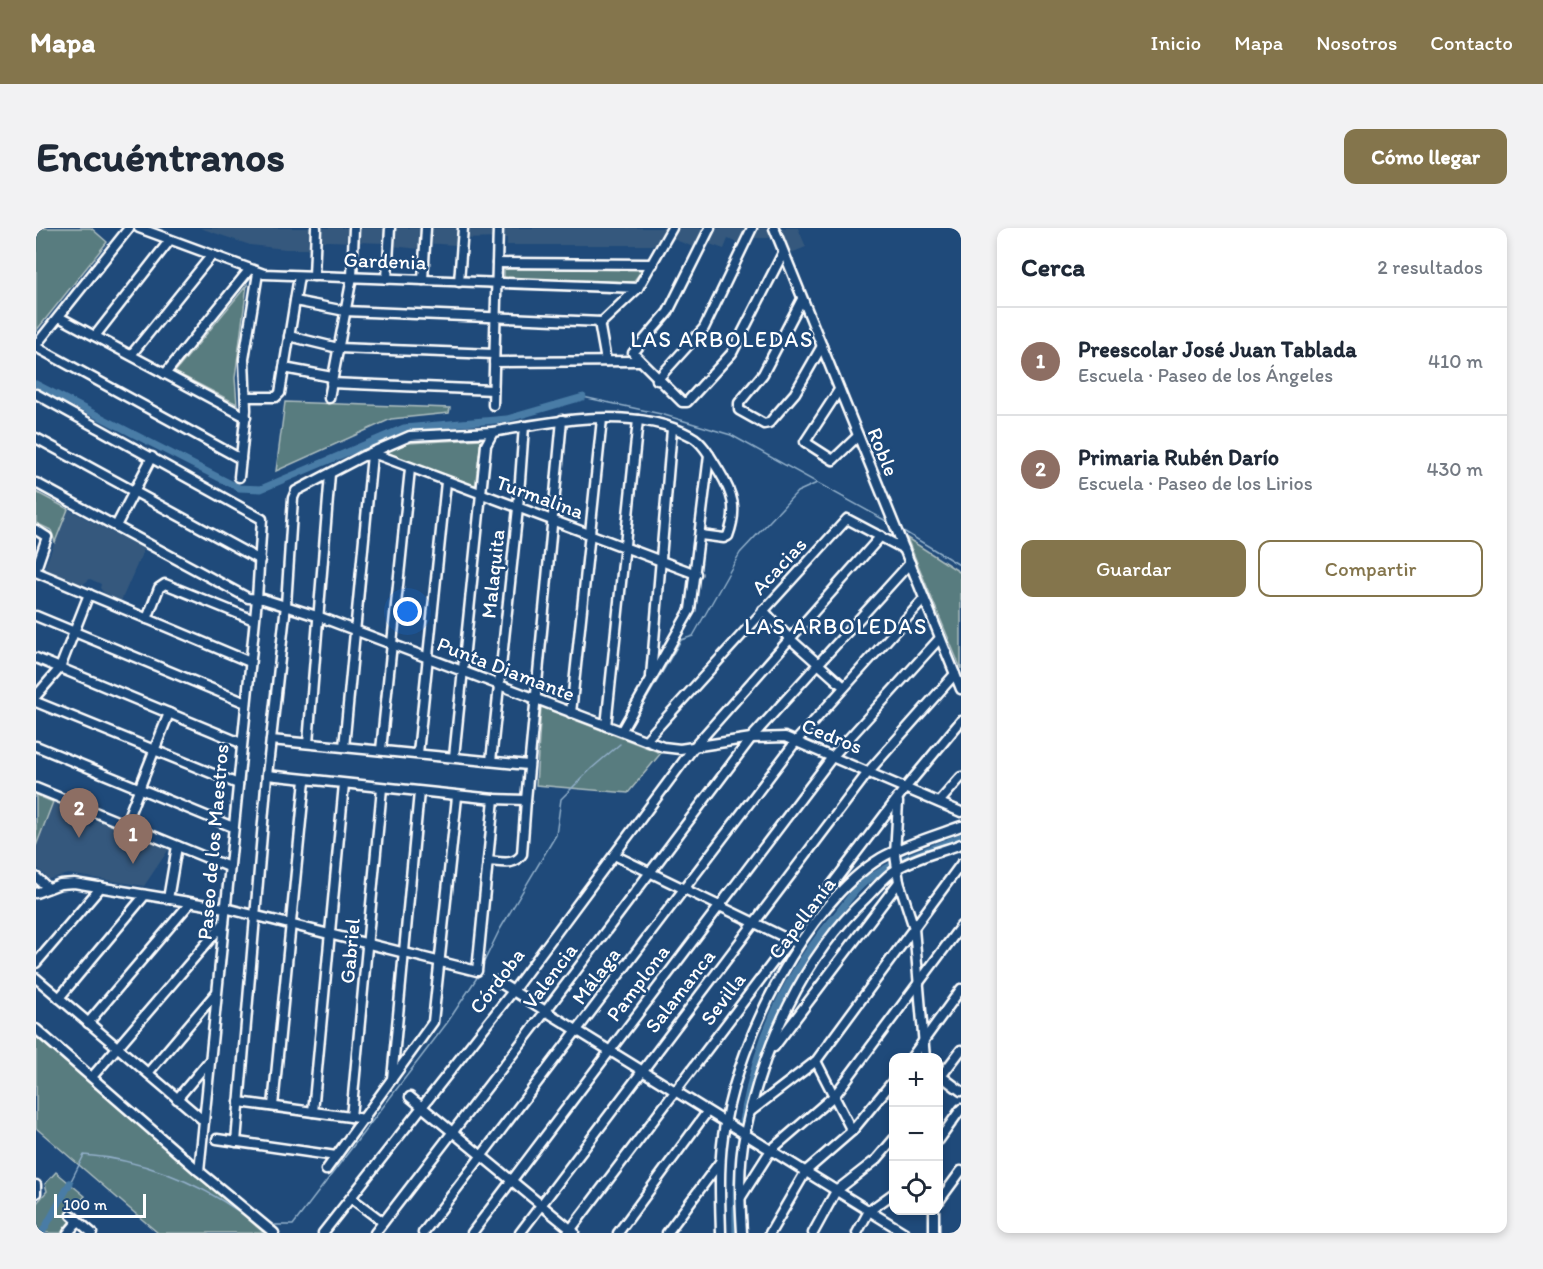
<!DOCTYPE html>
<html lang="es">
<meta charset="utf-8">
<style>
:root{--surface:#fff;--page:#f2f2f3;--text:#1f2937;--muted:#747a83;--line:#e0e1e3;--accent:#84754c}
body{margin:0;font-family:Itim,sans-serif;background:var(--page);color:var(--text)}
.controls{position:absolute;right:18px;bottom:18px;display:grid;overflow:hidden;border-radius:12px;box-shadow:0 3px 9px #0003}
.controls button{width:54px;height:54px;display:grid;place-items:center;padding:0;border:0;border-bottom:2px solid var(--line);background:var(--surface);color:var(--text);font:30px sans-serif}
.scale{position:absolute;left:18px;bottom:15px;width:92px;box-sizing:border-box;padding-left:6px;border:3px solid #fff;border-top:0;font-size:16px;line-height:21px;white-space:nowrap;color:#fff;-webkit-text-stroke:4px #1f4a7a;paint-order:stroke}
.you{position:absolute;left:372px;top:384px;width:21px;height:21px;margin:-15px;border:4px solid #fff;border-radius:50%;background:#1a73e8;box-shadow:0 0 0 9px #1a73e833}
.badge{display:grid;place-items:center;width:39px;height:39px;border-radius:50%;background:var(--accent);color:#fff;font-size:20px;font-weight:700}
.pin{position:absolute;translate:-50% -50px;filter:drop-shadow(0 2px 3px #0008)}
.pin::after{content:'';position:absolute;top:32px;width:21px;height:18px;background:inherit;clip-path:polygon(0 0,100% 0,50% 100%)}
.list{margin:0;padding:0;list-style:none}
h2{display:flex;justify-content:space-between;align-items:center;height:78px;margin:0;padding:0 24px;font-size:26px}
h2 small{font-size:20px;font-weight:400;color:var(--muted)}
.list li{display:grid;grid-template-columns:39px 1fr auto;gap:18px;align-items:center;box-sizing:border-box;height:108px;padding:0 24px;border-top:2px solid var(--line)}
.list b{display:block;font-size:22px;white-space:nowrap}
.list p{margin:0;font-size:20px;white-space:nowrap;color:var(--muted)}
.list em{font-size:20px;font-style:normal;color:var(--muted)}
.actions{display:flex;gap:12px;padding:18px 24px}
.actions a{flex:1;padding:14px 0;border:2px solid var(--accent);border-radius:12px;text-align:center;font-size:21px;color:var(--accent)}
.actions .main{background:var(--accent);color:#fff}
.icon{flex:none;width:33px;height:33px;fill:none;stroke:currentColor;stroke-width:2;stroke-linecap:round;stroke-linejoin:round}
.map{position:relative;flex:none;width:925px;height:1005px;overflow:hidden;border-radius:12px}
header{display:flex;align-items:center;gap:36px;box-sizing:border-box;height:84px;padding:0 30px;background:var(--accent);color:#fff}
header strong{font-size:28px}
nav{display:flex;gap:33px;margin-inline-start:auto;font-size:21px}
.intro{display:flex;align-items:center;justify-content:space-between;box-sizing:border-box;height:144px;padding:0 36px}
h1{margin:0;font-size:42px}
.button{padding:15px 27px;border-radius:12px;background:var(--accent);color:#fff;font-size:21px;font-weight:700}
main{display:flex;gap:36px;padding:0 36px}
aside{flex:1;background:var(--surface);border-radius:12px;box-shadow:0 3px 9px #0003}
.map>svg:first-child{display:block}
.built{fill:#34587d}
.green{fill:#587b7f;stroke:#acbdbf;stroke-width:1.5}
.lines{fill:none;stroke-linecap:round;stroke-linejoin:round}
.stream{stroke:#92b0ca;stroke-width:1.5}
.canal{stroke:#497ca6;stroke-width:7}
.minor-casing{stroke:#fff;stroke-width:13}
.minor{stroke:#1f4a7a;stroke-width:8}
.labels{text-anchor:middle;stroke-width:5;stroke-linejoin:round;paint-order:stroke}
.street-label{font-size:21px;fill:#fff;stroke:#1f4a7a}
.neighbourhood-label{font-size:22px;letter-spacing:1.5px;fill:#fff;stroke:#1f4a7a}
</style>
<header>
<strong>Mapa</strong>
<nav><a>Inicio</a><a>Mapa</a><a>Nosotros</a><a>Contacto</a></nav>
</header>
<div class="intro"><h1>Encuéntranos</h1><a class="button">Cómo llegar</a></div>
<main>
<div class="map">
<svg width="925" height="1005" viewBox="0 0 925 1005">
<rect width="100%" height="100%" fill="#1f4a7a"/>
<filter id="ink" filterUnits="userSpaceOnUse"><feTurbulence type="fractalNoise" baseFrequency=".0167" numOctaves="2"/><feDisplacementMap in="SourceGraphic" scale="12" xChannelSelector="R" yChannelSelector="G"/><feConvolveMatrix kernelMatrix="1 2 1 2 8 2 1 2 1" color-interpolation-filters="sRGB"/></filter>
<g filter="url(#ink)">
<g class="built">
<path d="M164 0H762L770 19 755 25 745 6 732 10H707L704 16 692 11 688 21 665 13 660 20 637 11H623L620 17H471V10L422 11 421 17 385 15 383 21 348 17V15L292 13H277L276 21H249L214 17Z"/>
<path d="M32 281 108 321 85 373 67 364 64 360 65 356 54 351 46 357 11 342 9 338Z"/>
<path d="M17 574 43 584 47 589 45 595 56 600 58 594 64 592 133 621 108 658 32 646 13 651 0 639V618Z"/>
</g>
<g class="green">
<path d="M0 0H55L71 14 0 103Z"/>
<path d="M468 41H607L597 54 468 50Z"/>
<path d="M211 57 199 150 201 176 139 144Z"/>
<path d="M249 174 414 180 413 185 355 191 240 243Z"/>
<path d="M445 211 439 260 344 222 372 215Z"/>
<path d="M0 264 32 281 19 314 15 302 0 295Z"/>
<path d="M871 310 925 345V441Z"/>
<path d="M505 479 625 525 592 565 500 557Z"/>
<path d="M0 567 17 574 0 618Z"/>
<path d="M0 809 205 985 228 1005H122L0 900Z"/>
<path d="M20 944 49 968 32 986 34 993 25 1005H0V976L11 963 9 956Z"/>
</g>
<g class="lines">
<g class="stream">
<path d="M547 169 625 186 695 207 852 294"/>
<path d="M864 301 925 338"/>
<path d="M596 496 645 412 657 408 704 325 761 264 781 255"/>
<path d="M445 740 463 703 520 607 525 571 556 540 584 516"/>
<path d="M34 955 48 927C103 931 160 953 205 985"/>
<path d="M239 997H257L411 795 444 745"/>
</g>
<g class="canal">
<path d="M0 156 203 260 225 261 368 200 471 191 547 169"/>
<path d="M6 1005 34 955"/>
<path d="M700 1005C697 890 721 780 797 691 808 679 817 662 830 653 859 632 893 622 925 609"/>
</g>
<g class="minor-casing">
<g id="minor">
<path d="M103 0 228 46 602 60"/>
<path d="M674 0 632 84 597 125 646 174H651L696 125 747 25"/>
<path d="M738 0 925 461"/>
<path d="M461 35 617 36"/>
<path d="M278 48 280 0"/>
<path d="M351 51 354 0"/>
<path d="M387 52 390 0"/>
<path d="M423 54 427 0"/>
<path d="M766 71 727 146 703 175V182L728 196 733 195 759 165 786 118"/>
<path d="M259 73 309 83 566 94 602 60 636 0"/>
<path d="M23 89 210 189"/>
<path d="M563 94 570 133"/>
<path d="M59 108 134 12"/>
<path d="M253 108 302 120 458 126"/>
<path d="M0 117 93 0"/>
<path d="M0 119 205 231"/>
<path d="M95 127 175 28"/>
<path d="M458 134 603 133"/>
<path d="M248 140 296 149"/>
<path d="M129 146 213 42"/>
<path d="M621 152 668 100 716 0"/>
<path d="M295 155 457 162"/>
<path d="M803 162 769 214 797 232 822 208"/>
<path d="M0 166 226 291 221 371 163 943"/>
<path d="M210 169H240L244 165 263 48"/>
<path d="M293 170 316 49 318 0"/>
<path d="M457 177 462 0"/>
<path d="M0 210 224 332"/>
<path d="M330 227 374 208 457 204"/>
<path d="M203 249 210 182 208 131 222 45"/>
<path d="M0 255 212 370 227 371 284 389 627 519 644 521 715 510 749 509 925 584"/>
<path d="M80 298 116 229"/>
<path d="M0 302 11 309 0 341"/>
<path d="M0 344 214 434"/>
<path d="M727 382 752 409 808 459"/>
<path d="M0 388 210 475"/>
<path d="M111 391 123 360 129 356 218 392"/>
<path d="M0 430 205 515"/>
<path d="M615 448 636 201"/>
<path d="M0 468 24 440 53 366"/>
<path d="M0 474 202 556"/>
<path d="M535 485 566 191"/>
<path d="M570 498 602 192"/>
<path d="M586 502 654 382 673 227"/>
<path d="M235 512 492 537"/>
<path d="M610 512 811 291 868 321"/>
<path d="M272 515 294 246"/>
<path d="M0 518 197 599"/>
<path d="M308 519 336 227"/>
<path d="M345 522 374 241"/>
<path d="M382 525 410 254"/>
<path d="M418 529 450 217 457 204C515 193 600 177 655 208 667 214 676 232 683 243 697 266 702 281 692 308L688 310 665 307"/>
<path d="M455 533 482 280 488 198"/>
<path d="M231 547 458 571"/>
<path d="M0 560 193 639"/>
<path d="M862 574 859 627 863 654 878 700 889 830"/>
<path d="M903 574 925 549"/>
<path d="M89 597 133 485"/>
<path d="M578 627 758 714"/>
<path d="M452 633C465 634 479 638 486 626L490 572"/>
<path d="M0 649 12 660"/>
<path d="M0 665 24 656 38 655 189 680 441 743 458 571 490 572 526 192"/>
<path d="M132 671 141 618"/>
<path d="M0 735 65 659"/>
<path d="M0 750 168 893"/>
<path d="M461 753 869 1005"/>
<path d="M23 770 109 667"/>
<path d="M52 795 154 675"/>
<path d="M0 801 163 943 238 1005"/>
<path d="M738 819 863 654"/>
<path d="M875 830 925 761"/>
<path d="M780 833 816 903"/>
<path d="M112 845 180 765"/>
<path d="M905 848 925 863"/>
<path d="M56 849 188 695"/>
<path d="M356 851 383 564"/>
<path d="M903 851 925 822"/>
<path d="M374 869 538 1004"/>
<path d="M141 871 173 833"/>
<path d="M203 874 329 891"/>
<path d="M237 878 269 552"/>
<path d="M715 883 780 833 925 636"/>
<path d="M277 884 308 556"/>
<path d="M315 889 346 560"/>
<path d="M181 911 300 928"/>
<path d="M903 912 925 881"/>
<path d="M200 914 231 547 250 377 257 270 260 263 327 228 342 227 660 346"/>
<path d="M290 942 397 794 421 569"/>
<path d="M0 957V965"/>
<path d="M705 969 735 922 799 867 925 698"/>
<path d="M315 970 347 994"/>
<path d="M903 973 925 943"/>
<path d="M898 982V1005"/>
<path d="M35 987 56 1005"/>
<path d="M32 1005 42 993"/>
<path d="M287 1005 477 763 658 519 845 308"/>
<path d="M339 1005 509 784 715 510 874 335"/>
<path d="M387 1005 761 512 888 371"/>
<path d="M436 1005 797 528 904 410"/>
<path d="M484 1005 833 543 919 446"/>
<path d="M532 1005 870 559 925 493"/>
<path d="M582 1005 671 884"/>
<path d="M631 1005 684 934"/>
<path d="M685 1005C684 969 682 932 689 896 704 811 769 676 845 630 869 616 899 608 925 598"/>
<path d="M706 1005C704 972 702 938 709 905 727 819 766 730 831 669 840 660 850 647 861 641 879 629 905 624 925 616"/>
<path d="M734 1005 770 943 816 903 858 852"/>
<path d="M777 1005 800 963 841 931 858 911"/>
<path d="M821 1005 833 983 858 965"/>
</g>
</g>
<use href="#minor" class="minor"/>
</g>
</g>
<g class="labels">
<g class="street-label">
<text transform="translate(349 33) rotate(2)" y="7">Gardenia</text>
<text transform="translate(847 224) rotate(68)" y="7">Roble</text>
<text transform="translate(504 269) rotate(20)" y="7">Turmalina</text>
<text transform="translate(743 338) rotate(-47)" y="7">Acacias</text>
<text transform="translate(457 346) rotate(-84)" y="7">Malaquita</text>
<text transform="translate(470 441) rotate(21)" y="7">Punta Diamante</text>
<text transform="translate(796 508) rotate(22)" y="7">Cedros</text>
<text transform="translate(177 614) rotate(-85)" y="7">Paseo de los Maestros</text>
<text transform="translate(766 690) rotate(-53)" y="7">Capellanía</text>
<text transform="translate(314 723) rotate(-85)" y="7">Gabriel</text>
<text transform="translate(514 748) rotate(-53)" y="7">Valencia</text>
<text transform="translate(560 748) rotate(-53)" y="7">Málaga</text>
<text transform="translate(461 753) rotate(-53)" y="7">Córdoba</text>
<text transform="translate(602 755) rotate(-53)" y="7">Pamplona</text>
<text transform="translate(644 763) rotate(-52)" y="7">Salamanca</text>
<text transform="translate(687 771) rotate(-53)" y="7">Sevilla</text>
</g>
<g class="neighbourhood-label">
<text x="686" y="119">LAS ARBOLEDAS</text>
<text x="800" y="406">LAS ARBOLEDAS</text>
</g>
</g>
</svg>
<div class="controls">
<button>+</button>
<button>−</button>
<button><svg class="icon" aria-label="locate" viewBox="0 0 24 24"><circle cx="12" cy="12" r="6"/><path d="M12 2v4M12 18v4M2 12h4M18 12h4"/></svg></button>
</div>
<div class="scale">100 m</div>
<div class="you"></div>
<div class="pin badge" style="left:97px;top:636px;background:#8d6e63">1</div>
<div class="pin badge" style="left:43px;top:610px;background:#8d6e63">2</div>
</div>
<aside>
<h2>Cerca<small>2 resultados</small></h2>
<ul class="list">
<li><span class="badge" style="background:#8d6e63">1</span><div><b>Preescolar José Juan Tablada</b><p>Escuela · Paseo de los Ángeles</p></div><em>410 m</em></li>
<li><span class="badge" style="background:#8d6e63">2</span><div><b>Primaria Rubén Darío</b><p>Escuela · Paseo de los Lirios</p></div><em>430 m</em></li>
</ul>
<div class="actions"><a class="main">Guardar</a><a>Compartir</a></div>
</aside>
</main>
